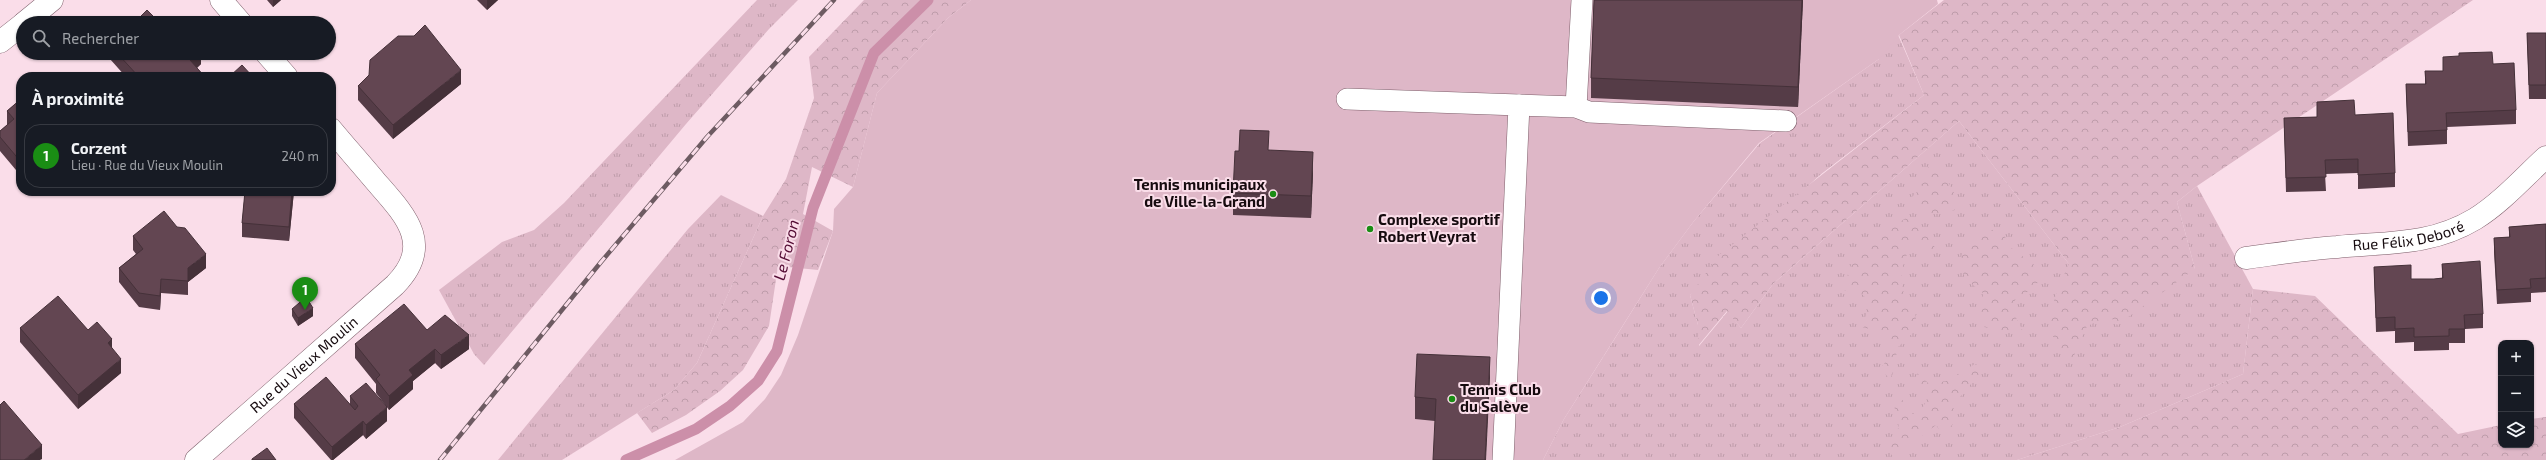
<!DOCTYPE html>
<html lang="fr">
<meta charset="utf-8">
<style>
:root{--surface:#171b24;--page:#20242c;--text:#f1f3f6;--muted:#9ea1a6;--line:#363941;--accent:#1a8d14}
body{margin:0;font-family:"Exo 2",sans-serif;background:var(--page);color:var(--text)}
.controls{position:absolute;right:12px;bottom:12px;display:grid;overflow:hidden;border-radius:8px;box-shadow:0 1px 3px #0004}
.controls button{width:36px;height:36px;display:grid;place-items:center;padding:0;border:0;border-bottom:1px solid var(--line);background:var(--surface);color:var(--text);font:20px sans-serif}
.you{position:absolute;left:1601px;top:298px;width:14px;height:14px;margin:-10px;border:3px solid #fff;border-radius:50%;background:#1a73e8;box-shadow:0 0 0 6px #1a73e833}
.badge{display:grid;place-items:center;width:26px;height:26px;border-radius:50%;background:var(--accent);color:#fff;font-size:13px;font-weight:700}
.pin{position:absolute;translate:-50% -33px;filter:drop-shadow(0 1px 2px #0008)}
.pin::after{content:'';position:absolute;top:21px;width:14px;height:12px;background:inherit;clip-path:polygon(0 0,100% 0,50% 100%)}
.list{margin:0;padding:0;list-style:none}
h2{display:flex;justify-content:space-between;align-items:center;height:52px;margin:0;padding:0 16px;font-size:17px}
h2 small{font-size:13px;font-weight:400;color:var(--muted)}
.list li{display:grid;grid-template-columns:26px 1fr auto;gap:12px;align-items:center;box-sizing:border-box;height:64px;margin:0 8px 8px;padding:0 8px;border:1px solid var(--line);border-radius:16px}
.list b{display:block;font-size:15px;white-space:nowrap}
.list p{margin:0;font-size:13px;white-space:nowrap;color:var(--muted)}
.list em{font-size:13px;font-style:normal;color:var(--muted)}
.icon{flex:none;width:22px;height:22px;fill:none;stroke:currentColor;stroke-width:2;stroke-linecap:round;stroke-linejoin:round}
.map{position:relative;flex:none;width:2546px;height:460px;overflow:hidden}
.search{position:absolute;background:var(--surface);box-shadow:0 1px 3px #0004;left:16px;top:16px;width:320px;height:44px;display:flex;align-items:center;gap:10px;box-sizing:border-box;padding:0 14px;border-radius:22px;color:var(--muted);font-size:15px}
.panel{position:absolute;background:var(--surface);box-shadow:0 1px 3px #0004;left:16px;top:72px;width:320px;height:124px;border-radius:16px}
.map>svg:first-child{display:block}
.grass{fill:url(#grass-tufts)}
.forest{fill:url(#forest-crowns)}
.green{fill:#deb7c7}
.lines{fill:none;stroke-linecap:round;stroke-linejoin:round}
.stream{stroke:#cc8fa9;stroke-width:11}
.lane-casing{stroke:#7e5f6b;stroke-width:22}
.street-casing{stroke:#7e5f6b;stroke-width:23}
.lane{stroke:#fff;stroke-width:21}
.street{stroke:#fff;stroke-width:22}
.rail-casing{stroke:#6d5b62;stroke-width:4.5}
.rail{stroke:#fadde9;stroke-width:3;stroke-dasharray:9;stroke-linecap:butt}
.wall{fill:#553c47}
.shaded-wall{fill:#453139}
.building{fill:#634652;stroke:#453139}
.poi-dot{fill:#1a8d14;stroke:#fadde9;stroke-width:1.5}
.labels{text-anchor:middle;stroke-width:4;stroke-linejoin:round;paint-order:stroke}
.poi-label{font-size:15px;font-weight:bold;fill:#160b0f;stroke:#fadde9;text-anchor:start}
.street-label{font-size:15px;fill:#160b0f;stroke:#fadde9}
.water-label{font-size:16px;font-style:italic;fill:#530b33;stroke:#fadde9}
</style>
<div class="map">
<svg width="2546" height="460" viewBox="0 0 2546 460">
<defs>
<pattern id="grass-tufts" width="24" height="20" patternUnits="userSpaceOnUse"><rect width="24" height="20" fill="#deb7c7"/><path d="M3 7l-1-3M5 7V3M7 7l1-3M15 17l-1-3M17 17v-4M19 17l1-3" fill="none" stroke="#be9caa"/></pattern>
<pattern id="forest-crowns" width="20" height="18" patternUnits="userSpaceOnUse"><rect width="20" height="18" fill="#deb7c7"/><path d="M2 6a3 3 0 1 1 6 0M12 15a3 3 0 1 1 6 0" fill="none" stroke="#be9caa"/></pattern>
</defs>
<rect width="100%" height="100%" fill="#fadde9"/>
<g class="grass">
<path d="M757 0H798L769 29 686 124 484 365 474 354 439 290 502 242 534 230 564 203Z"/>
<path d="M1883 0 1924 95 1820 175 1690 295 1698 325 1699 346 1728 311 1741 328 1773 284 1959 121 2069 264 2195 269 2177 202 2197 186 2253 289 2243 374 2120 427 2017 460H1543L1564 419 1612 343 1659 268 1694 221 1760 143 1879 59Z"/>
<path d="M721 195 763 216 697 363 674 390 562 460H498L688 229Z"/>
</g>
<g class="forest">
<path d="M864 0H971L948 18 877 93 853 187 812 167 803 214 833 231 818 270 778 266 769 326 743 370 720 391 686 415 652 433 637 413 674 390 697 363 763 216 786 179 814 98 809 57Z"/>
<path d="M1944 0H2473L2197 186 2177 202 2195 269 2117 325 2110 316 2087 326 2073 358C2034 336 2055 294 2069 264L1959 121 1773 284 1741 328 1727 311 1698 346V325L1690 295 1719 255 1924 95 1899 35Z"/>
<path d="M1930 162 1938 164 1954 193 1955 210 1936 214 1922 211 1912 197 1920 189Z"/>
<path d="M1906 218 1918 222 1936 249 1929 255 1915 240C1904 256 1897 276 1905 296 1914 314 1917 307 1916 330L1897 348 1895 368 1890 379 1880 369 1890 356C1889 333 1882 332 1862 327L1867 312 1864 295 1843 290 1855 252Z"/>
<path d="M1988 229 2002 232 2015 253 2031 260 2041 277 2035 287 2015 300V316L2026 337 1980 326 1983 293C1976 287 1964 279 1962 270 1957 249 1971 236 1988 229Z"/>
<path d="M2253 289 2315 296 2458 434 2501 425V445H2531V419L2546 417V460H2017L2120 427 2243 374Z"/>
<path d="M1975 364 1981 372 1954 404 1952 425 1943 435 1936 425 1893 458 1885 441C1904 431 1899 423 1894 406L1903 400 1911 414H1919L1927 400 1915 380 1918 373 1929 384 1946 381Z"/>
</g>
<path class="green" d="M971 0H1937L1938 4 1899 35 1879 59 1759 143 1694 221 1659 268 1564 419 1543 460H675L743 422 765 399 781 375 798 335 833 231 834 209 853 187 877 93 948 18Z"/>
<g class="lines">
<path class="stream" d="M626 460 696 429 730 406 758 381 777 351 813 208 874 53 928 0"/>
<g class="lane-casing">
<g id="lane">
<path d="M1347 99 1519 105 1503 460"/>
<path d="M1519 105 1576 107 1589 112 1786 121"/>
<path d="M1576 107 1582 0"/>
</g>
</g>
<g class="street-casing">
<g id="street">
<path d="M221 0 241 23"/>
<path d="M24 23 52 0"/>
<path d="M0 42 23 24"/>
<path d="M266 53 287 77"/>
<path id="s1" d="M2246 258C2276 254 2306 249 2337 247 2386 242 2430 246 2475 219 2501 203 2524 177 2546 157"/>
<path id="s2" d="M196 460 395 285C434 245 406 216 377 183 362 165 346 147 331 129"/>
</g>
</g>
<use href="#lane" class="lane"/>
<use href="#street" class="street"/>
<g class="rail-casing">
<path id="rail" d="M440 460 601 262 707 137 834 0"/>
</g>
<use href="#rail" class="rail"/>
</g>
<g class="wall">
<path d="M267 0H281L273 7Z"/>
<path d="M477 0H498L487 10Z"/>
<path d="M1594 0H1803L1798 107 1591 98V78Z"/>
<path d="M2527 33H2546V99H2529Z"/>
<path d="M110 53H201V64L197 68 205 77H126L110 59Z"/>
<path d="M2443 57 2493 64 2516 110V124L2447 127V144L2408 146 2406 84H2425V71H2443Z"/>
<path d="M461 84 393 139 358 100V86Z"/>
<path d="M21 99V176L0 151V131L7 125V111Z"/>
<path d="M2317 102 2355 115 2395 173V187L2358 189V173L2325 174 2326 191 2286 192 2284 118 2317 117Z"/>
<path d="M1269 150 1313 173 1311 218 1233 215V193Z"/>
<path d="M245 191H294L289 241 242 237V223Z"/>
<path d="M2546 224V292L2531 293V302L2497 304 2494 252V238L2509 237V227Z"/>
<path d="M133 236 206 268 188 282V295L161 293 160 310 139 307 119 282V268L136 254 133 250Z"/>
<path d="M2442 264 2483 314V328L2465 329V343H2449V350L2414 351V342L2395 343V331L2376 332 2374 267 2411 279H2434L2442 278Z"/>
<path d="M292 309 313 316 298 326 292 316Z"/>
<path d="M20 328 88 330 112 348 121 373 78 409 20 342Z"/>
<path d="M427 330 469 349 441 369 435 363 413 381V389L389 410 376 393V384L355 358V344Z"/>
<path d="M1490 378 1435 421 1415 419V397Z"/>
<path d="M350 396 387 421 366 439 363 435 333 460H331L294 418V404H350Z"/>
</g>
<g class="shaded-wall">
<path d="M273 0H281L273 7Z"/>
<path d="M487 0H498L487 10Z"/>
<path d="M1802 0H1803L1798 107V87Z"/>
<path d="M198 53H201V64L190 74V60Z"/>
<path d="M461 70V84L393 139V125Z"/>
<path d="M1313 152V173L1311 218V196Z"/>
<path d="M292 191H294L289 241V227Z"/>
<path d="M206 254V268L188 282V295V268Z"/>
<path d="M161 279V293L160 310V296Z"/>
<path d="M313 308V316L298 326V318Z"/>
<path d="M469 335V349L441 369V355Z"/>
<path d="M112 339V353L108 343Z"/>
<path d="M435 349V363L413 381V389L389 410V396L409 370Z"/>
<path d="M1490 357V378L1486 460H1485Z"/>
<path d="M121 359V373L78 409V395Z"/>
<path d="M387 407V421L366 439V425Z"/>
<path d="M363 421V435L333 460H332V447Z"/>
<path d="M42 445V459L40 460H24Z"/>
</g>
<g class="building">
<path d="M1594 0H1802L1798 87 1591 78Z"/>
<path d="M147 10 160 23H134Z"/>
<path d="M172 19 176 23H167Z"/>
<path d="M425 25 461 70 393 125 358 86 369 75 370 60 398 36H414Z"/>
<path d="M2527 33H2546V85H2529Z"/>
<path d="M2492 52 2493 64 2514 63 2516 110 2446 113 2447 130 2408 132 2406 84H2426L2425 71H2443V57L2459 56V53Z"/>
<path d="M117 53H198L190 60 205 77H139Z"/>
<path d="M242 65 253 77H229Z"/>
<path d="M78 74 81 77H74Z"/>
<path d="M21 99V162L0 137V131L14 119 7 111Z"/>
<path d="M2354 100 2355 115 2393 113 2395 173 2358 175V159L2325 160 2326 177 2286 178 2284 118 2317 117V102Z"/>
<path d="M1240 130 1269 131 1268 150 1313 152 1311 196 1233 193 1235 151H1239Z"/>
<path d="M245 191H292L289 227 242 223Z"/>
<path d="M164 211 177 227 185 228 206 254 188 268V281L161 279 160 296 139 293 119 268 143 249 133 236Z"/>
<path d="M2546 224V278L2530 279 2531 288 2497 290 2494 238 2510 237 2509 227Z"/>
<path d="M2480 261 2483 314 2464 315 2465 329H2449V336L2414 337V328L2395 329V317L2376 318 2374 267 2411 265V279H2434L2443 278 2442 264Z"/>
<path d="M58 296 88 330 97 322 112 339 108 343 121 359 78 395 20 328Z"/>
<path d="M306 297 313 308 298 318 292 309Z"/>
<path d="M404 304 427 330 445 315 469 335 441 355 435 349 409 370 413 375 389 396 376 379 380 375 355 344Z"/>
<path d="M1417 354 1490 357 1485 460H1433L1436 399 1415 397Z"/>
<path d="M326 377 355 410 358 406 350 396 366 383 387 407 366 425 363 421 332 447 294 404Z"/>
<path d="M4 401 42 445 24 460H0V405Z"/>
<path d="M267 448 276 460H252V459Z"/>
</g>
<g class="poi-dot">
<circle cx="1273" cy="194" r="4"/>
<circle cx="1370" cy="229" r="4"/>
<circle cx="1452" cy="399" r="4"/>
</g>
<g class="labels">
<g class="poi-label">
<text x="1265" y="190" text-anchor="end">Tennis municipaux<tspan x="1265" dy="17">de Ville-la-Grand</tspan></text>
<text x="1378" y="225">Complexe sportif<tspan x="1378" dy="17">Robert Veyrat</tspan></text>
<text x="1460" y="395">Tennis Club<tspan x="1460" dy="17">du Salève</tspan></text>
</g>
<g class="street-label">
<text dy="5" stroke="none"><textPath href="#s1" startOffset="164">Rue Félix Deboré</textPath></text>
<text dy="5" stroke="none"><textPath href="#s2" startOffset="144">Rue du Vieux Moulin</textPath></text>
</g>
<g class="water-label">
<text transform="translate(786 250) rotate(-76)" y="6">Le Foron</text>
</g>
</g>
</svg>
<div class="controls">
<button>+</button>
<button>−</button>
<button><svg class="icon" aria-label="layers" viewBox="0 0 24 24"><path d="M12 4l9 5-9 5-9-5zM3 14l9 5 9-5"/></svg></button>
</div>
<div class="you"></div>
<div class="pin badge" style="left:305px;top:310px">1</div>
<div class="search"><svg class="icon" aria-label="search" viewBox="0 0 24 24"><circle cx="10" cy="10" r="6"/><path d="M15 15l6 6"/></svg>Rechercher</div>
<section class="panel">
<h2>À proximité<small></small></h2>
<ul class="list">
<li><span class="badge">1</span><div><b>Corzent</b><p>Lieu · Rue du Vieux Moulin</p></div><em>240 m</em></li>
</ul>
</section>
</div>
